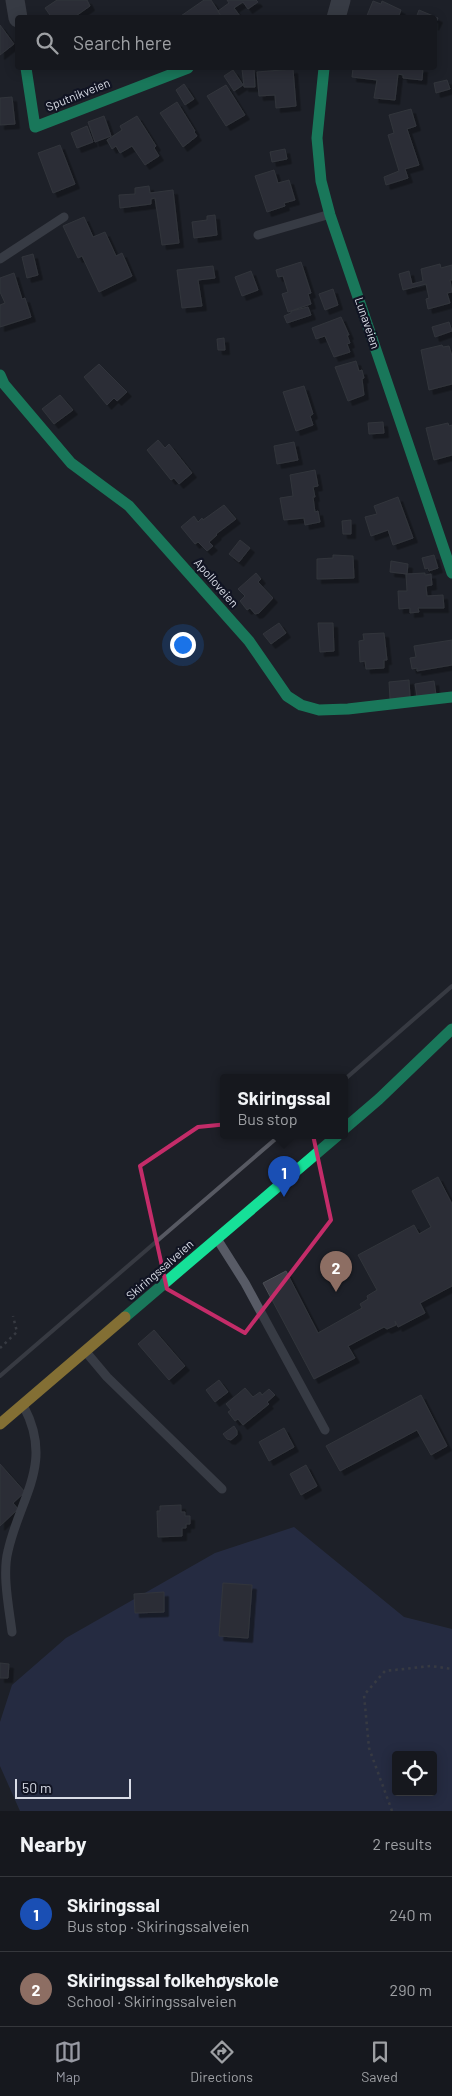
<!DOCTYPE html>
<meta charset="utf-8">
<style>
:root{--surface:#16181e;--page:#23252b;--text:#f1f3f6;--muted:#9ea0a4;--line:#35373c;--accent:#989aa4}
body{margin:0;font-family:Barlow,sans-serif;background:var(--page);color:var(--text)}
.controls{position:absolute;right:15px;bottom:15px;display:grid;overflow:hidden;border-radius:5px;box-shadow:0 2px 12px #0003}
.controls button{width:45px;height:45px;display:grid;place-items:center;padding:0;border:0;border-bottom:1px solid var(--line);background:var(--surface);color:var(--text);font:25px sans-serif}
.scale{position:absolute;left:15px;bottom:12px;width:116px;box-sizing:border-box;padding-left:5px;border:2px solid #d9dce6;border-top:0;font-size:14px;line-height:18px;white-space:nowrap;color:#d9dce6;-webkit-text-stroke:4px #111423;paint-order:stroke}
.you{position:absolute;left:182px;top:644px;width:18px;height:18px;margin:-12px;border:4px solid #fff;border-radius:50%;background:#1a73e8;box-shadow:0 0 0 8px #1a73e833}
.badge{display:grid;place-items:center;width:32px;height:32px;border-radius:50%;background:var(--accent);color:#fff;font-size:16px;font-weight:700}
.pin{position:absolute;translate:-50% -41px;filter:drop-shadow(0 1px 2px #0008)}
.pin::after{content:'';position:absolute;top:26px;width:18px;height:15px;background:inherit;clip-path:polygon(0 0,100% 0,50% 100%)}
.popup{position:absolute;left:220px;top:1074px;width:128px;height:65px;box-sizing:border-box;display:grid;place-content:center;border-radius:5px;background:var(--surface);filter:drop-shadow(0 1px 4px #0005);font-size:16px;white-space:nowrap;color:var(--muted)}
.popup b{font-size:19px;color:var(--text)}
.popup::after{content:'';position:absolute;left:50%;top:100%;margin-left:-10px;border:10px solid transparent;border-top-color:var(--surface)}
.list{margin:0;padding:0;list-style:none}
h2{display:flex;justify-content:space-between;align-items:center;height:65px;margin:0;padding:0 20px;font-size:21px}
h2 small{font-size:16px;font-weight:400;color:var(--muted)}
.list li{display:grid;grid-template-columns:32px 1fr auto;gap:15px;align-items:center;box-sizing:border-box;height:75px;padding:0 20px;border-top:1px solid var(--line)}
.list b{display:block;font-size:19px;white-space:nowrap}
.list p{margin:0;font-size:16px;white-space:nowrap;color:var(--muted)}
.list em{font-size:16px;font-style:normal;color:var(--muted)}
.icon{flex:none;width:28px;height:28px;fill:none;stroke:currentColor;stroke-width:2;stroke-linecap:round;stroke-linejoin:round}
.map{position:relative;flex:none;width:452px;height:1811px;overflow:hidden}
.search{position:absolute;background:var(--surface);box-shadow:0 2px 12px #0003;left:15px;right:15px;top:15px;height:55px;display:flex;align-items:center;gap:12px;box-sizing:border-box;padding:0 18px;border-radius:5px;color:var(--muted);font-size:19px}
.sheet{height:215px;background:var(--surface)}
nav{display:flex;justify-content:space-around;align-items:center;box-sizing:border-box;height:70px;border-top:1px solid var(--line);background:var(--surface);font-size:14px;color:var(--muted)}
nav a{display:grid;justify-items:center;gap:2px}
nav .on{color:var(--accent)}
.map>svg:first-child{display:block}
.green{fill:#303961;fill-rule:evenodd}
.building{fill:#3c3e46;stroke:#4b4d54;filter:url(#shadow)}
.lines{fill:none;stroke-linecap:round;stroke-linejoin:round}
.path{stroke:#585a63;stroke-width:2.5;stroke-dasharray:2.5 4;stroke-linecap:butt}
.lane{stroke:#585b66;stroke-width:9}
.street{stroke:#585b66;stroke-width:19}
.fast{stroke:#16e098;stroke-width:11}
.slow{stroke:#ffcf43;stroke-width:11}
.rail{stroke:#575962;stroke-width:4}
.marked{fill:none;stroke:#c42c69;stroke-width:4;stroke-linejoin:round}
.labels{text-anchor:middle;stroke-width:4.5;stroke-linejoin:round;paint-order:stroke}
.street-label{font-size:12px;fill:#d9dce6;stroke:#111423}
</style>
<div class="map">
<svg width="452" height="1811" viewBox="0 0 452 1811">
<defs>
<filter id="shadow"><feDropShadow dx="4.5" dy="4.5" stdDeviation="0" flood-color="#0009"/></filter>
</defs>
<rect width="100%" height="100%" fill="#1e2028"/>
<path class="green" d="M294 1527 404 1617 452 1629V1811H20L0 1766V1722L12 1685 66 1638 215 1553ZM396 1755H433V1792H396Z"/>
<g class="building">
<path d="M57 0H87L90 6 73 18H52L45 8Z"/>
<path d="M204 0H211L222 17 178 18Z"/>
<path d="M227 0H256L258 2 248 9 243 2 234 8 240 16 222 18 218 11 229 3Z"/>
<path d="M373 1 381 4 382 1 401 10 398 18H366Z"/>
<path d="M419 10 438 18 434 26V18H416Z"/>
<path d="M0 25 14 44 0 55Z"/>
<path d="M254 68 255 87H244L242 69Z"/>
<path d="M353 68H423L422 80 403 78V75L398 74 395 100 374 98 377 80 352 77Z"/>
<path d="M293 69 296 106 276 108 275 95 259 96 257 72Z"/>
<path d="M233 70 243 85 234 91 224 76Z"/>
<path d="M447 80 450 89 436 93 434 83Z"/>
<path d="M184 84 194 99 185 105 176 90Z"/>
<path d="M226 85 245 115 226 126 207 96Z"/>
<path d="M12 97 15 124 0 125V98Z"/>
<path d="M177 102 195 131 194 132 197 136 183 147 160 113Z"/>
<path d="M411 109 416 126 407 129 419 165 405 169 408 178 386 185 384 177 399 171 388 135 394 133 389 115Z"/>
<path d="M104 116 111 136 95 142 88 122Z"/>
<path d="M137 116 156 146 154 148 159 156 145 165 132 146 120 153 116 146 112 149 107 140 122 130 120 126Z"/>
<path d="M87 126 93 142 77 148 71 133Z"/>
<path d="M60 145 75 184 53 193 38 153Z"/>
<path d="M285 149 287 159 272 162 270 152Z"/>
<path d="M274 170 278 183 289 180 295 200 284 203 285 206 267 212 255 176Z"/>
<path d="M149 186 150 193 173 190 179 243 162 245 155 198 151 199V204L120 208 119 195 135 194V188Z"/>
<path d="M215 215 217 235 194 238 192 222 207 220V216Z"/>
<path d="M84 217 93 237 105 232 116 256 122 253 132 276 99 292 82 256 78 258 63 226Z"/>
<path d="M33 254 38 275 27 278 22 257Z"/>
<path d="M301 262 311 293 308 294 311 304 288 312 282 294 288 292 283 276 278 277 276 270Z"/>
<path d="M440 264 441 268 452 265V280H450L452 292 447 293 450 303 428 309 426 299 429 298 426 284 403 290 399 274 409 271 412 284 423 281 421 269Z"/>
<path d="M213 266 215 278 198 280 202 306 182 308 177 270Z"/>
<path d="M251 271 258 290 242 296 235 277Z"/>
<path d="M14 273 22 299 25 298 31 317 0 327V305L5 303 0 292V278Z"/>
<path d="M333 289 338 305 325 310 319 294Z"/>
<path d="M308 307 311 315 287 323 284 316 291 313V311Z"/>
<path d="M341 317 349 335H347L350 343 347 344 350 352 334 357 325 336 316 339 312 328Z"/>
<path d="M449 322 452 331 435 337 432 327Z"/>
<path d="M224 338 225 350H218L217 339Z"/>
<path d="M442 345 443 347 449 346 452 356V384L429 390 421 350Z"/>
<path d="M356 361 359 371 362 370 364 378 362 379 364 395 348 401 335 367Z"/>
<path d="M99 364 127 392 117 401 114 398 107 405 84 377Z"/>
<path d="M304 386 313 414 310 416 313 425 296 431 283 392Z"/>
<path d="M60 395 73 410 54 424 42 409Z"/>
<path d="M383 422 384 433 369 434 368 423Z"/>
<path d="M448 423 449 426 452 425V455L434 460 426 428Z"/>
<path d="M158 440 165 448 169 444 192 473 179 484 174 478 171 480 147 450Z"/>
<path d="M294 442 298 460 277 464 274 446Z"/>
<path d="M315 470 318 486 313 487 315 497H313L315 512 318 511 320 522 305 525 304 518 284 520 280 498 293 496 290 475Z"/>
<path d="M398 497 413 538 393 545 388 530 371 536 365 517 377 514 374 506Z"/>
<path d="M224 505 236 519 216 534 217 535 209 542 213 546 207 551 198 542 195 544 181 527 194 516 198 522 202 518 203 520Z"/>
<path d="M351 520V534H343L342 521Z"/>
<path d="M240 540 250 548 239 562 229 554Z"/>
<path d="M333 555 353 556 354 578 317 579V559L333 558Z"/>
<path d="M434 555 438 568 429 571 428 568 425 569 422 558Z"/>
<path d="M391 561 408 564 407 574 390 572Z"/>
<path d="M256 573 261 579 258 582 273 598 259 613 255 614 250 608 247 610 240 601 245 596 238 589Z"/>
<path d="M425 573V575L431 574 432 585 426 586 427 596 443 595 444 608H418L419 612 410 613V608L399 609 398 591H407L406 574Z"/>
<path d="M279 623 286 633 271 644 263 634Z"/>
<path d="M318 623H333L334 651 320 652Z"/>
<path d="M384 633 387 660H384V668L366 669 365 661 360 662 359 641 364 640 363 634Z"/>
<path d="M452 640V665L417 671V668L412 669 410 658 416 657 414 646Z"/>
<path d="M409 680 410 697 390 699 389 682Z"/>
<path d="M434 681 436 695 417 697 415 684Z"/>
<path d="M438 1177 452 1204V1286L420 1303 425 1313 398 1327 395 1321 396 1325 387 1329 384 1327 348 1346 355 1358 314 1379 263 1283 286 1271 318 1333 362 1308 360 1304 368 1299 367 1296 377 1290 358 1255 414 1225 419 1234 431 1227 412 1191Z"/>
<path d="M154 1330 185 1366 169 1380 138 1344Z"/>
<path d="M219 1380 228 1392 215 1402 206 1390Z"/>
<path d="M245 1388 253 1397 260 1392 262 1395 269 1389 275 1395 267 1402 269 1404 243 1425 238 1419 235 1421 228 1412 231 1410 226 1404Z"/>
<path d="M421 1395 447 1446 431 1455 417 1430 340 1471 326 1446Z"/>
<path d="M234 1426 237 1431V1435L231 1440 227 1439 223 1434Z"/>
<path d="M284 1428 294 1447 269 1461 259 1442Z"/>
<path d="M0 1464 25 1492 13 1503 18 1509 0 1526Z"/>
<path d="M306 1465 317 1486 301 1495 290 1474Z"/>
<path d="M181 1505V1512H185V1516H190V1524H186V1528H182V1536L158 1537 157 1511H160V1506Z"/>
<path d="M223 1583 252 1585 248 1638 219 1636Z"/>
<path d="M164 1592V1612L135 1613 134 1594Z"/>
<path d="M0 1663 9 1664 8 1678H0Z"/>
</g>
<g class="lines">
<g class="path">
<path d="M0 1348 17 1332 13 1316"/>
<path d="M392 1811 369 1748 364 1695 385 1671 431 1666 452 1669"/>
</g>
<g class="lane">
<path d="M258 235 327 215"/>
<path d="M0 259 64 217"/>
<path d="M219 1242 245 1283 325 1430"/>
<path d="M86 1352 107 1377 222 1489"/>
<path d="M12 1632C9 1608 2 1574 8 1551 20 1497 54 1464 24 1407"/>
</g>
<g class="street">
<path d="M15 0 18 18"/>
<path d="M336 18 341 0"/>
</g>
<g class="fast">
<path d="M26 68 35 127 188 68"/>
<path d="M324 68 317 138 321 181 330 215 452 573"/>
<path d="M0 375 4 384 71 463 129 506 249 641 287 696 301 705 319 710 348 709 452 697"/>
<path d="M344 1129 379 1099 452 1029"/>
<path d="M125 1317 337 1136"/>
</g>
<path class="slow" d="M0 1424 125 1317"/>
<g class="rail">
<path d="M344 1080 452 986"/>
<path d="M0 1376 279 1136"/>
</g>
</g>
<path d="M0 0H452V1811H0ZM309 1116 331 1220 245 1333 167 1289 140 1166 198 1127Z" fill="#1e2028" fill-opacity=".55" fill-rule="evenodd"/>
<path class="marked" d="M309 1116 331 1220 245 1333 167 1289 140 1166 198 1127Z"/>
<g class="labels">
<g class="street-label">
<text transform="translate(78 95) rotate(-22)" y="4">Sputnikveien</text>
<text transform="translate(367 323) rotate(71)" y="4">Lunaveien</text>
<text transform="translate(216 583) rotate(49)" y="4">Apolloveien</text>
<text transform="translate(160 1270) rotate(-41)" y="4">Skiringssalveien</text>
</g>
</g>
</svg>
<div class="controls">
<button><svg class="icon" aria-label="locate" viewBox="0 0 24 24"><circle cx="12" cy="12" r="6"/><path d="M12 2v4M12 18v4M2 12h4M18 12h4"/></svg></button>
</div>
<div class="scale">50 m</div>
<div class="you"></div>
<div class="pin badge" style="left:284px;top:1197px;background:#1a4fb4">1</div>
<div class="popup"><b>Skiringssal</b>Bus stop</div>
<div class="pin badge" style="left:336px;top:1292px;background:#8d6e63">2</div>
<div class="search"><svg class="icon" aria-label="search" viewBox="0 0 24 24"><circle cx="10" cy="10" r="6"/><path d="M15 15l6 6"/></svg>Search here</div>
</div>
<section class="sheet">
<h2>Nearby<small>2 results</small></h2>
<ul class="list">
<li><span class="badge" style="background:#1a4fb4">1</span><div><b>Skiringssal</b><p>Bus stop · Skiringssalveien</p></div><em>240 m</em></li>
<li><span class="badge" style="background:#8d6e63">2</span><div><b>Skiringssal folkehøyskole</b><p>School · Skiringssalveien</p></div><em>290 m</em></li>
</ul>
</section>
<nav>
<a class="on"><svg class="icon" aria-label="map" viewBox="0 0 24 24"><path d="M3 6l6-2 6 2 6-2v14l-6 2-6-2-6 2zM9 4v14M15 6v14"/></svg>Map</a>
<a><svg class="icon" aria-label="directions" viewBox="0 0 24 24"><path d="M12 3l9 9-9 9-9-9zM9 14v-3h6M13 9l2 2-2 2"/></svg>Directions</a>
<a><svg class="icon" aria-label="saved" viewBox="0 0 24 24"><path d="M7 4h10v16l-5-4-5 4z"/></svg>Saved</a>
</nav>
